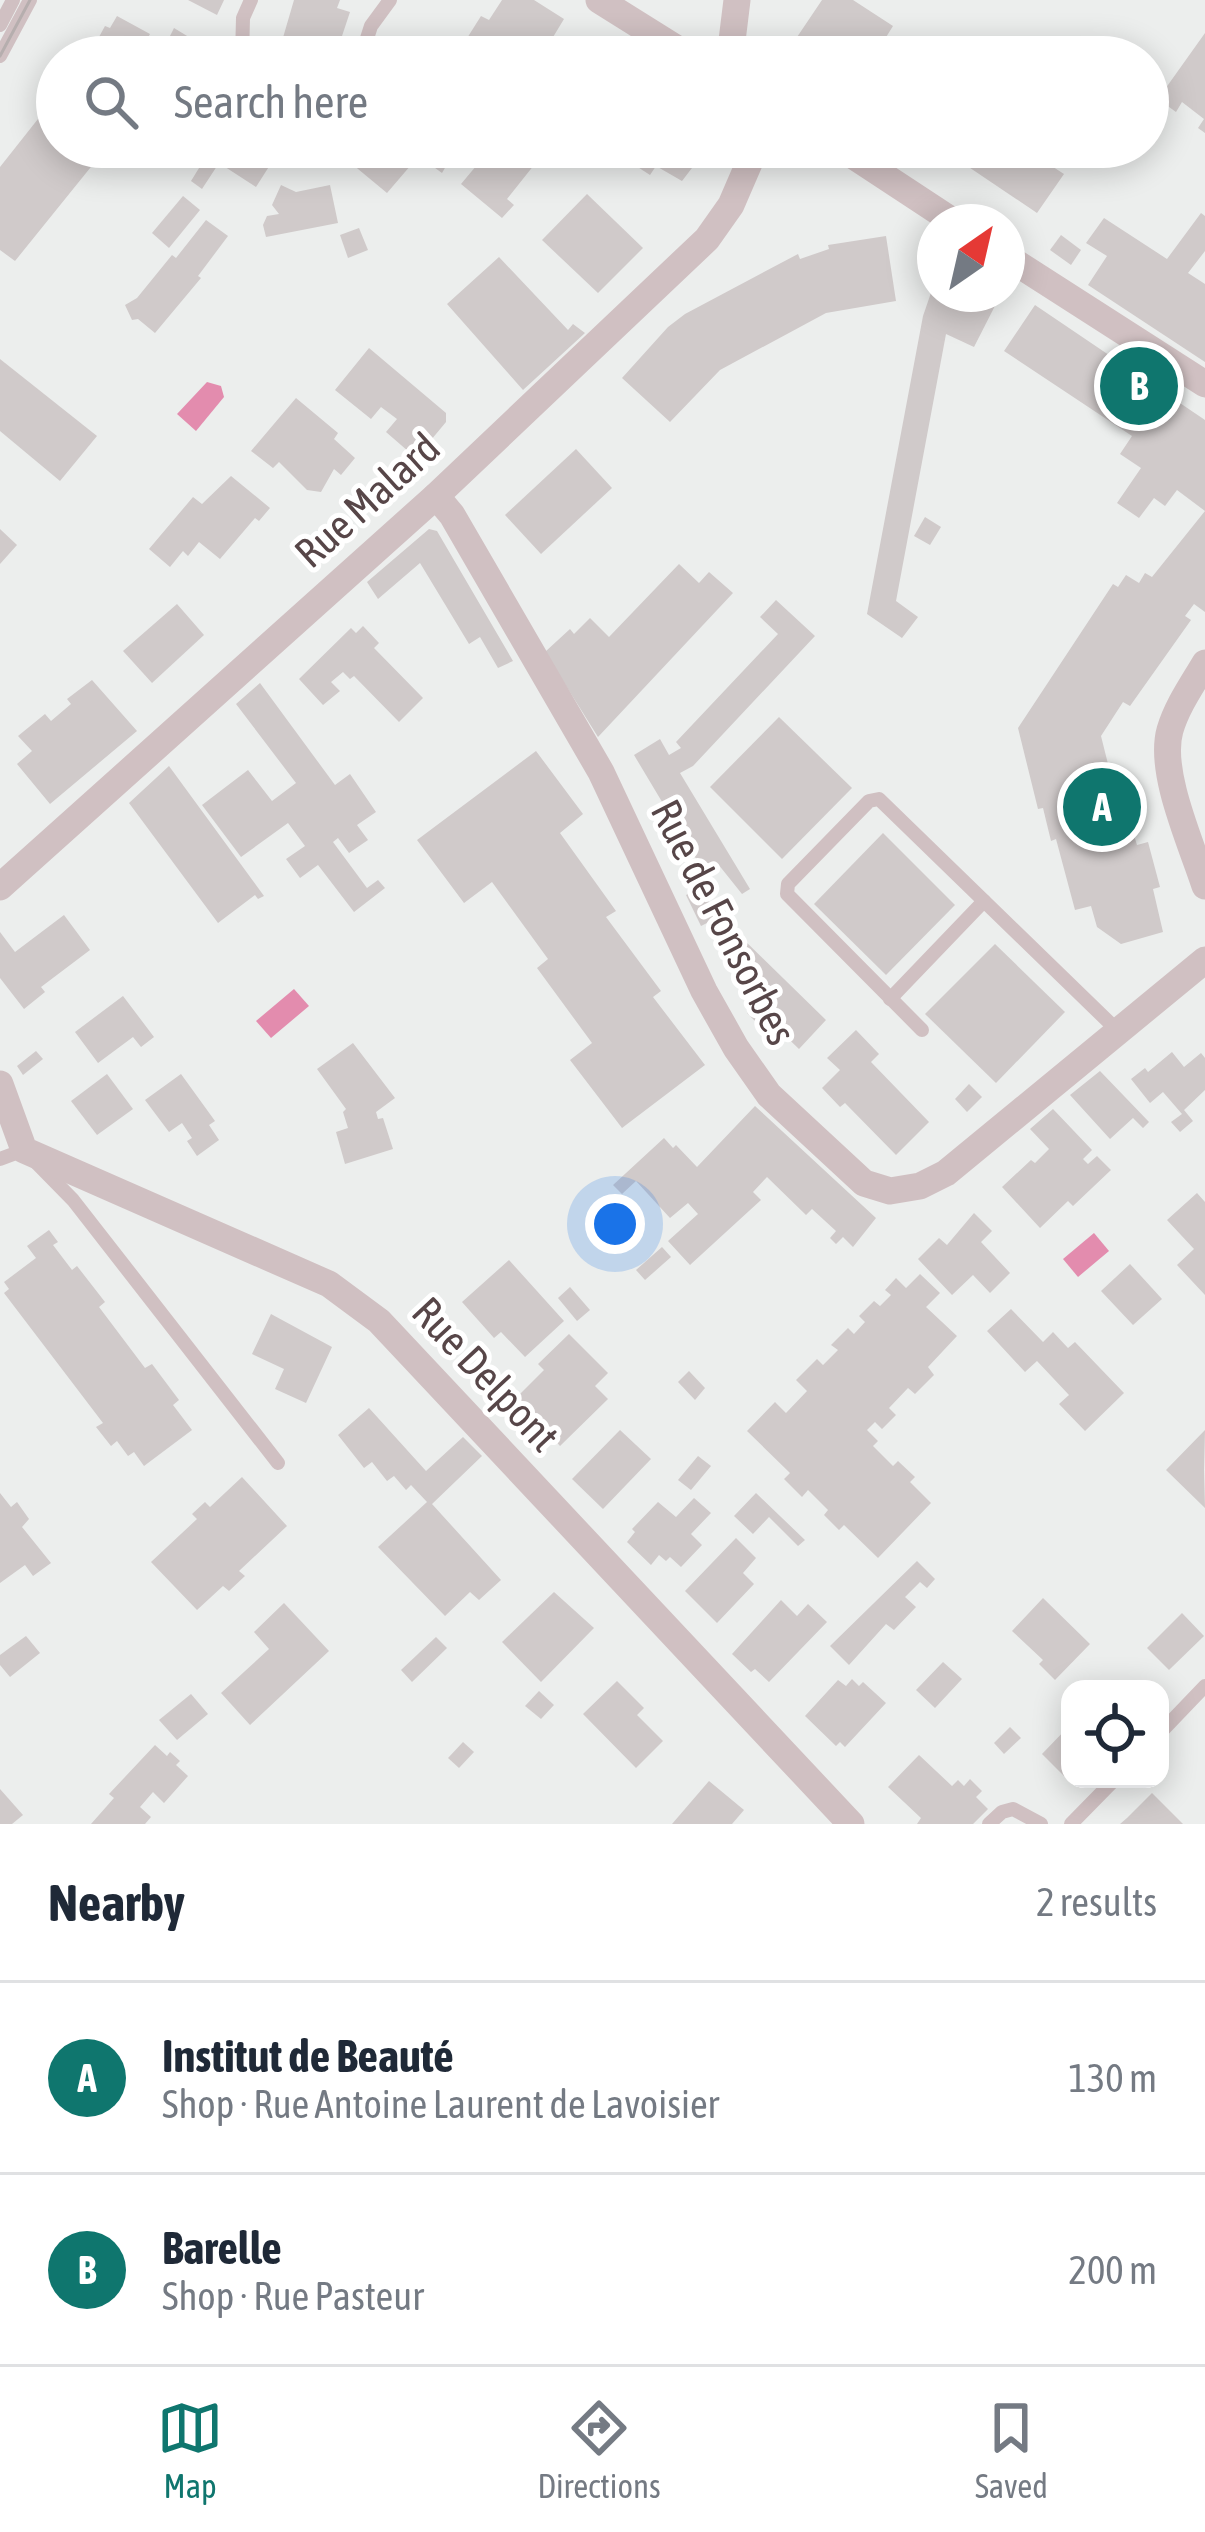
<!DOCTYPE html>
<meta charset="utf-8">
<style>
:root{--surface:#fff;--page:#f6f6f7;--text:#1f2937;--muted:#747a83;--line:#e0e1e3;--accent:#0f766e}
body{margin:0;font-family:"Asap Condensed",sans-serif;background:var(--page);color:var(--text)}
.controls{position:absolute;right:36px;bottom:36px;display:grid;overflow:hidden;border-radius:24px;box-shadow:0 6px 30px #0003}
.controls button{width:108px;height:108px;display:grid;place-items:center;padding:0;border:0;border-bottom:3px solid var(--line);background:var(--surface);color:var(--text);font:60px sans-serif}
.compass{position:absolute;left:917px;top:204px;width:108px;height:108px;border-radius:50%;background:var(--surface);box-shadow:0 6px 30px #0003;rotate:34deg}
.you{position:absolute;left:615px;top:1224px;width:42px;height:42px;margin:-30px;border:9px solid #fff;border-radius:50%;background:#1a73e8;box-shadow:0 0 0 18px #1a73e833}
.badge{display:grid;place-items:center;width:78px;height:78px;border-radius:50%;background:var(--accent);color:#fff;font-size:39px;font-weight:700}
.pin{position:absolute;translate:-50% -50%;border:6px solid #fff;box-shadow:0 3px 12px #0006}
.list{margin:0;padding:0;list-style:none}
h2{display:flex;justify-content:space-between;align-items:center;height:156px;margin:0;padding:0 48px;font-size:51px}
h2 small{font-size:39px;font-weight:400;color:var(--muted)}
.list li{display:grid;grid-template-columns:78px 1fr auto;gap:36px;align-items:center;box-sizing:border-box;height:192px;padding:0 48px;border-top:3px solid var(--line)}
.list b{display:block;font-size:45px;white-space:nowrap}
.list p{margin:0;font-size:39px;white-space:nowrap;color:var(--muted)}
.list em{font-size:39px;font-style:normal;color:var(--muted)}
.icon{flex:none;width:66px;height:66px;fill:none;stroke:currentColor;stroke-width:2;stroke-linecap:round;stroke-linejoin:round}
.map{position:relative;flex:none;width:1205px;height:1824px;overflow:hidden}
.search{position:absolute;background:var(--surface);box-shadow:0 6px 30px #0003;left:36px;right:36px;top:36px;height:132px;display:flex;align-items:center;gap:30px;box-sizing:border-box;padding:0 42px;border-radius:66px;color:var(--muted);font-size:45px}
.sheet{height:540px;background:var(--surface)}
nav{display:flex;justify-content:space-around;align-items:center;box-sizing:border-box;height:168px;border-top:3px solid var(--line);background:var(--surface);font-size:33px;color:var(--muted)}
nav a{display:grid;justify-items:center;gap:6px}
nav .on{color:var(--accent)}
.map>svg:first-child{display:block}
.water{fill:#e38cae}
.building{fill:#d0caca}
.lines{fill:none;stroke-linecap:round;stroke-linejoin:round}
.service{stroke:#d0c0c2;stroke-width:14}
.minor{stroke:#d0c0c2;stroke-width:27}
.tram{stroke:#b6aeae;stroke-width:3}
.labels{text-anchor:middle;stroke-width:10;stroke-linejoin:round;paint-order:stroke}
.street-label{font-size:42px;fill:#574648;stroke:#fff}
</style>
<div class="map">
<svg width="1205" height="1824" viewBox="0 0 1205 1824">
<rect width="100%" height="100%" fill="#eceeed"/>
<g class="water">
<path d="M207 382 221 386 224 397 196 431 177 414Z"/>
<path d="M294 989 309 1006 271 1038 256 1021Z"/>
<path d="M1094 1233 1109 1251 1078 1277 1063 1259Z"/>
</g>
<g class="building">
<path d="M188 0H224L217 15Z"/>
<path d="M294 0H340L337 8 350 12 335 57H315L304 53 305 49 282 41Z"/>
<path d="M502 0H534L564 19 541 57H487L464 43 481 16 489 20Z"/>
<path d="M822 0H853L893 26 878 50 889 57H801L789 49Z"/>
<path d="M117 16 150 34 143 47 138 45 131 57H88L105 26 110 28Z"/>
<path d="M174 28 202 45 195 57 167 42Z"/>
<path d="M1205 33V133L1198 128 1204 119 1182 102 1176 112 1158 99Z"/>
<path d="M53 100 57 103V147H107L15 261 0 250V167Z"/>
<path d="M212 147H265L277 154 256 187 219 163 202 189 191 181Z"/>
<path d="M356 147H404L417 158 387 193 352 164 348 157Z"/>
<path d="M427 147H457L442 173 420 157Z"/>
<path d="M492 147H533L542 155 507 199 514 205 502 218 461 184Z"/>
<path d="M640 147H699L705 151 682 181 656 166 650 175 630 162Z"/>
<path d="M939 147H1029L1027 150 1064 174 1037 213Z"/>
<path d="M281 185 296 192 330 185 338 223 266 237 263 225 267 216 279 214 272 205Z"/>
<path d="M587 194 643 248 598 293 542 240Z"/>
<path d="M183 196 200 210 169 248 152 233Z"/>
<path d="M1201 213 1205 216V251L1188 273 1205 284V362L1088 285 1107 256 1086 243 1104 218 1167 259Z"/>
<path d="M206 220 228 236 198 276 201 278 155 333 138 319 132 320 125 305 137 298 172 255 176 258Z"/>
<path d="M359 228 368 250 348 258 340 235Z"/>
<path d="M1061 235 1081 250 1071 265 1050 250Z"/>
<path d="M886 236 896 301 826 313 720 370 670 422 622 378 668 327 685 314 798 254 800 259 829 249 828 245Z"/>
<path d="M499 257 568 330 573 324 585 333 523 390 447 304Z"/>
<path d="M934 284 935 294H1001L974 347 946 334 896 601 918 617 902 638 867 614 923 316Z"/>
<path d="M1035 305 1205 420V511L1177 490 1165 506 1154 498 1139 518 1117 503 1141 468 1120 454 1132 436 1004 351Z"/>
<path d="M369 348 446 413V422L416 458 386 432 397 419 381 407 371 419 335 390Z"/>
<path d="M0 359 97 436 60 481 0 431Z"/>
<path d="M296 398 338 433 334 439 355 458 341 475 334 469 321 492 307 490 279 462 273 468 251 451Z"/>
<path d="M576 449 612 488 541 554 505 515Z"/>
<path d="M231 476 270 508 259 521 255 518 220 559 199 542 188 556 183 551 170 567 149 549 193 497 202 504Z"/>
<path d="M1205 511V612L1194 604 1185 616 1191 620 1130 706 1123 702 1101 736 1122 820 1129 819 1137 845 1148 842 1160 887 1153 889 1163 932 1121 944 1097 927 1091 906 1075 910 1056 839 1051 841 1043 808 1038 809 1018 728 1113 584 1118 587 1126 575 1139 583 1145 573 1152 577Z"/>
<path d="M925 517 941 527 930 545 914 536Z"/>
<path d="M0 529 17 545 0 564Z"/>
<path d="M429 529 437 531 513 661 498 668 480 637 469 644 420 563 378 599 367 582Z"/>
<path d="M679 564 699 583 709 572 733 593 598 737 545 652 570 629 574 634 590 618 609 637Z"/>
<path d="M776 600 815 636 693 766 680 773 750 889 742 894 718 864 704 872 634 755 660 739 669 755 681 748 676 742 778 634 760 617Z"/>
<path d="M177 604 204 635 152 683 123 651Z"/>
<path d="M363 626 379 643 374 648 423 698 399 722 354 676 350 679 343 672 331 682 340 691 323 705 299 679 351 628 356 633Z"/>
<path d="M92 680 137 731 50 804 17 764 32 751 18 736 45 714 51 721 71 704 67 699Z"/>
<path d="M260 683 335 785 350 774 376 812 357 825 368 840 349 853 338 838 333 842 367 888 378 880 385 888 354 912 318 865 300 878 286 859 305 846 288 823 241 857 202 805 248 770 272 801 296 783 236 704Z"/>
<path d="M779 717 852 788 782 859 710 787Z"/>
<path d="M536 751 583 814 560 833 616 911 606 917 661 991 653 997 705 1065 622 1128 570 1060 592 1043 537 968 548 959 492 882 464 903 417 840Z"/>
<path d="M169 766 264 896 258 899 255 895 218 923 129 803Z"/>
<path d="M883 833 955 905 886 975 814 904Z"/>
<path d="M702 887 717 918 701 926 686 895Z"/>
<path d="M64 915 90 950 41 987 45 992 24 1009 0 978V932L15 952Z"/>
<path d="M740 936 826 1020 799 1049 773 1024 766 1032 747 1013 764 995 721 955Z"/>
<path d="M995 944 1065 1012 996 1083 925 1014Z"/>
<path d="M123 996 154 1037 141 1047 133 1037 98 1063 75 1032Z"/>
<path d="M856 1030 879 1054 871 1062 929 1122 896 1155 845 1103 840 1107 822 1088 840 1070 827 1058Z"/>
<path d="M353 1043 395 1098 376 1112 378 1119 383 1118 393 1149 345 1164 336 1132 348 1128 343 1112 346 1109 317 1069Z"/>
<path d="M36 1051 43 1059 23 1075 17 1066Z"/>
<path d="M1172 1052 1184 1067 1201 1053 1205 1058V1090L1184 1110 1193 1121 1180 1132 1171 1122 1182 1114 1163 1092 1150 1103 1131 1079 1145 1068 1148 1072Z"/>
<path d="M1100 1071 1149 1122 1143 1128 1133 1118 1110 1139 1070 1095Z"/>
<path d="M107 1074 133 1109 97 1135 71 1101Z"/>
<path d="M181 1074 215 1121 209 1125 219 1140 197 1156 187 1141 192 1138 182 1123 169 1132 145 1100Z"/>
<path d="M969 1084 982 1097 967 1112 955 1099Z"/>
<path d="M755 1106 876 1218 853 1247 843 1237 836 1244 830 1238 836 1231 812 1209 806 1215 767 1177 753 1192 761 1200 690 1265 668 1241 698 1214 688 1203 670 1218 636 1181 622 1194 613 1185 664 1138 673 1148 676 1145 697 1167Z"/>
<path d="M1053 1109 1092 1150 1083 1159 1088 1164 1097 1156 1111 1170 1073 1206 1068 1201 1040 1228 1002 1187 1031 1160 1035 1163 1049 1149 1030 1129Z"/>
<path d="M1197 1193 1205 1202V1295L1177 1265 1194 1249 1167 1220Z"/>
<path d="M974 1213 992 1231 981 1242 1010 1273 990 1293 973 1275 952 1295 918 1259 939 1238 947 1245Z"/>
<path d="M49 1230 58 1242 53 1245 72 1270 77 1266 105 1302 99 1307 145 1368 152 1364 179 1400 173 1405 192 1430 144 1466 134 1452 128 1456 117 1441 111 1446 96 1427 103 1423 4 1293 9 1289 4 1282 36 1258 27 1246Z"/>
<path d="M662 1247 671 1257 645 1280 636 1270Z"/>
<path d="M509 1260 564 1321 525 1357 501 1332 494 1338 462 1302Z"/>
<path d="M1130 1264 1162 1299 1133 1325 1101 1291Z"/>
<path d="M920 1274 940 1293 926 1307 957 1336 928 1367 934 1375 915 1394 908 1388 889 1408 896 1415 882 1429 875 1422 867 1430 878 1441 873 1446 893 1466 898 1461 915 1477 910 1482 931 1503 878 1558 844 1525 839 1530 824 1515 828 1510 808 1490 802 1497 784 1479 790 1473 747 1431 775 1402 786 1413 807 1391 796 1380 817 1359 823 1365 838 1350 831 1345 848 1328 854 1334 865 1322 859 1316 874 1301 880 1306 891 1295 885 1290 896 1278 906 1288Z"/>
<path d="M570 1287 590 1310 577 1321 558 1298Z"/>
<path d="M1011 1309 1043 1342 1053 1332 1068 1348 1075 1342 1124 1393 1085 1431 1059 1404 1069 1395 1037 1361 1025 1372 987 1331Z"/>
<path d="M271 1314 332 1347 306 1403 275 1389 284 1369 252 1354Z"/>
<path d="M569 1334 608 1373 595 1386 608 1399 560 1446 517 1397 544 1370 538 1364Z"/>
<path d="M689 1371 705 1388 695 1400 678 1382Z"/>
<path d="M369 1408 426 1471 463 1437 482 1456 432 1504 501 1580 479 1600 470 1592 445 1616 378 1547 427 1502 411 1485 406 1490 394 1476 387 1481 372 1462 364 1468 338 1435Z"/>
<path d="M620 1430 651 1459 603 1509 572 1479Z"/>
<path d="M1205 1430 1204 1470 1205 1508 1166 1470Z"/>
<path d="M698 1456 711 1466 691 1490 678 1480Z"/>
<path d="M242 1477 287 1526 239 1571 245 1576 229 1591 223 1586 197 1610 151 1562 197 1519 192 1514 205 1502 210 1507Z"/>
<path d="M0 1493 11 1507 17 1502 29 1519 22 1527 51 1563 33 1576 25 1565 0 1583Z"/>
<path d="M756 1493 805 1540 798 1546 769 1517 753 1534 734 1516Z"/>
<path d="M694 1498 711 1513 691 1534 702 1545 681 1567 670 1557 666 1561 659 1555 651 1565 627 1542 635 1532 632 1529 658 1502 676 1517Z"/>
<path d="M736 1538 756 1558 743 1573 754 1584 717 1623 685 1591Z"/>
<path d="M917 1561 935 1579 927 1588 920 1582 905 1597 916 1607 894 1630 886 1624 849 1665 830 1646Z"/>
<path d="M554 1592 594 1628 541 1682 502 1642Z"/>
<path d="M1043 1598 1090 1644 1055 1680 1039 1664 1043 1660 1012 1631Z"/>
<path d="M781 1600 797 1616 808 1604 827 1622 769 1682 755 1669 751 1672 732 1654Z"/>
<path d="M284 1603 329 1651 250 1725 221 1693 269 1649 254 1632Z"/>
<path d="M1182 1613 1204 1636 1169 1670 1147 1648Z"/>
<path d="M26 1636 40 1653 10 1677 0 1665V1655Z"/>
<path d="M436 1637 447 1648 412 1682 401 1670Z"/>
<path d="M943 1662 962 1679 935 1708 916 1690Z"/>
<path d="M852 1679 859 1686 863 1682 886 1703 845 1747 840 1742 836 1746 805 1716 838 1680 846 1686Z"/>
<path d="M617 1681 644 1708 637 1715 663 1741 636 1768 583 1714Z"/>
<path d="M539 1691 554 1705 541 1719 525 1706Z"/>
<path d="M191 1694 208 1714 177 1740 159 1720Z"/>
<path d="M1070 1725V1779H1079L1073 1785 1042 1754Z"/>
<path d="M1010 1727 1021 1738 1004 1754 994 1743Z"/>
<path d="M463 1742 474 1752 459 1768 448 1758Z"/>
<path d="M155 1745 167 1756 170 1752 180 1761 176 1765 188 1776 164 1803 153 1792 140 1807 151 1817 145 1824H91L114 1798 109 1794Z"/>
<path d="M919 1755 952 1786 958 1780 964 1786 970 1779 982 1791 976 1797 988 1809 973 1824H917L921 1818 888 1787Z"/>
<path d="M709 1781 744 1810 732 1824H672Z"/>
<path d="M0 1789 23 1815 12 1824H0Z"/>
<path d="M1152 1793 1183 1824H1120L1127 1818Z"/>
</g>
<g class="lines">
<g class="service">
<path d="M0 25 13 0"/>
<path d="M0 56 30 0"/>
<path d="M242 57 243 18 251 0"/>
<path d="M361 57 371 26 390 0"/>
<path d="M890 999 984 901"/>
<path d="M922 1030 787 894 788 884 869 801 879 799 1118 1031"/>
<path d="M0 1159 24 1150 73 1200 278 1463"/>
<path d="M1160 1733 1205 1686"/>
<path d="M989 1824 1002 1812 1013 1809 1041 1824"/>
<path d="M1071 1824 1115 1779"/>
</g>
<g class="minor">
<path d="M599 0 690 57"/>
<path d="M730 57 737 0"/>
<path d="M840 147 954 222"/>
<path d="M1007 257 1205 384"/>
<path d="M436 496 452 515 601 772 704 991 736 1048 769 1095 864 1183 890 1191 920 1186 946 1173 1205 960"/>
<path d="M1205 663C1192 685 1177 706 1170 730 1158 772 1192 845 1205 886"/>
<path d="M0 887 436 496 707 239 731 205 756 147"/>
<path d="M0 1084 24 1150 329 1284 379 1321 851 1824"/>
</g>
<path class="tram" d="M0 56 30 0"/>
</g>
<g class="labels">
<g class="street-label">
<text transform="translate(367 500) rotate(-42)" y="15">Rue Malard</text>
<text transform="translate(724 922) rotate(63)" y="15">Rue de Fonsorbes</text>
<text transform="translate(486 1374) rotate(47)" y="15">Rue Delpont</text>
</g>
</g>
</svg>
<div class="controls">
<button><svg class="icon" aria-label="locate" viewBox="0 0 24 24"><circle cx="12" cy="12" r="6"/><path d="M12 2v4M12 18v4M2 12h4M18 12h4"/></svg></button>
</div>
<svg class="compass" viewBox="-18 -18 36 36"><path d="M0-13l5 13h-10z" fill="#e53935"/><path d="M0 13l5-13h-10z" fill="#747a83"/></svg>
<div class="you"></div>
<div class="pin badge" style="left:1102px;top:807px">A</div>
<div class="pin badge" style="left:1139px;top:386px">B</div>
<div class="search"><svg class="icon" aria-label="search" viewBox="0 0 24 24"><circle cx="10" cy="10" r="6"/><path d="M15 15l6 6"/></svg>Search here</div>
</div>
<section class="sheet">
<h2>Nearby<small>2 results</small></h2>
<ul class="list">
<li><span class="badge">A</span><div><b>Institut de Beauté</b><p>Shop · Rue Antoine Laurent de Lavoisier</p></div><em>130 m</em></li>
<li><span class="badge">B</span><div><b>Barelle</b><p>Shop · Rue Pasteur</p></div><em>200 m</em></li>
</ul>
</section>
<nav>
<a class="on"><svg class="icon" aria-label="map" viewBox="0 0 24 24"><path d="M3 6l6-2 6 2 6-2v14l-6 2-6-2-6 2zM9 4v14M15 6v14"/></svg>Map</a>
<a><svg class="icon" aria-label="directions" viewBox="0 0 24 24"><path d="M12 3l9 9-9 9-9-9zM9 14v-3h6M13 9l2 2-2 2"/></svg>Directions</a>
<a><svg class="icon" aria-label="saved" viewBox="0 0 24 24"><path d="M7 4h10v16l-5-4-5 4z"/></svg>Saved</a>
</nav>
